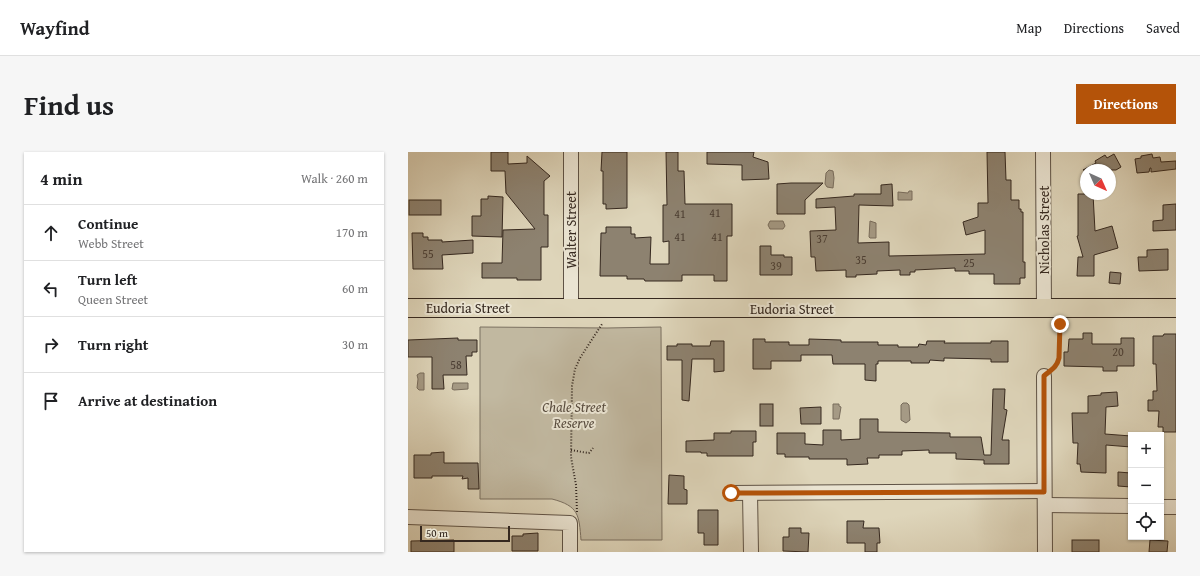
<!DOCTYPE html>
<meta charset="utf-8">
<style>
:root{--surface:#fff;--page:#f6f6f6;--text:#202124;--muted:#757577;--line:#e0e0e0;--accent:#b45309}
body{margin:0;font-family:"Gentium Book Plus",serif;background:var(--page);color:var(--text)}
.controls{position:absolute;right:12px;bottom:12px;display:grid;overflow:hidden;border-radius:0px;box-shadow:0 1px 3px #0004}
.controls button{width:36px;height:36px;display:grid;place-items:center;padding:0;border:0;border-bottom:1px solid var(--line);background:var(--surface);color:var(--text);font:20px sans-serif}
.compass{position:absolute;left:672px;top:12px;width:36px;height:36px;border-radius:50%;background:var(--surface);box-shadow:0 1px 3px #0004;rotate:135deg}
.scale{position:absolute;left:12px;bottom:10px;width:90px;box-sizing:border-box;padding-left:4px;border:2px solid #35281f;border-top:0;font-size:11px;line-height:14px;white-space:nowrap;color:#35281f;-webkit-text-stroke:3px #eae4d2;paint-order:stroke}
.stop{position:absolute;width:12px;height:12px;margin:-9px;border:3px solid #b45309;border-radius:50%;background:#fff}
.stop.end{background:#b45309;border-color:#fff;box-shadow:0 1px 4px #0008}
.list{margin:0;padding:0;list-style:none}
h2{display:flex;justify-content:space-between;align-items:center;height:52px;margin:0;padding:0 16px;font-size:17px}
h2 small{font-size:13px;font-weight:400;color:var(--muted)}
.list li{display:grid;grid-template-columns:26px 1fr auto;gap:12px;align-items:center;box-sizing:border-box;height:56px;padding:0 16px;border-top:1px solid var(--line)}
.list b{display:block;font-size:15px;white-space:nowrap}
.list p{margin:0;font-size:13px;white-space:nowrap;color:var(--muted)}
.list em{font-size:13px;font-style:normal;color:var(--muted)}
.icon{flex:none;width:22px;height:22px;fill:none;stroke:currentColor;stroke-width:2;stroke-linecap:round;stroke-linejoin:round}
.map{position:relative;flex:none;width:768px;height:400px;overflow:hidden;border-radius:0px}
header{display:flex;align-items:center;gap:24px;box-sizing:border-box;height:56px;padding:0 20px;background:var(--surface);border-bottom:1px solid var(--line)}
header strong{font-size:19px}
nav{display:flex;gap:22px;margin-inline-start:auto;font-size:14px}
.intro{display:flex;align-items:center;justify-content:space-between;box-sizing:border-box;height:96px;padding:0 24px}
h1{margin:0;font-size:28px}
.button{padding:10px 18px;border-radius:0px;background:var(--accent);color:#fff;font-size:14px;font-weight:700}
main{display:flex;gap:24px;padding:0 24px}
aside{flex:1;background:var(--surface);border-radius:0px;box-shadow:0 1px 3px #0004}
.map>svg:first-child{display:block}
.green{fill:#c1b8a0;stroke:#7b7060}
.water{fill:#a59a85;stroke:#786c5c}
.building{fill:#8d8270;stroke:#35281f}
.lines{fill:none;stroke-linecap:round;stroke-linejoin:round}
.minor-casing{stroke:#5f5346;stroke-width:16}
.major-casing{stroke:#35281f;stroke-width:20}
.path{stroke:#35281f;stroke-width:2;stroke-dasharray:1 2;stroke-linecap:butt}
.minor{stroke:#eae4d2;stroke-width:14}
.major{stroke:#ded5ba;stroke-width:18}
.route{stroke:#b45309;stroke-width:5}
.labels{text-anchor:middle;stroke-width:4;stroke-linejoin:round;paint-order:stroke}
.number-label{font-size:12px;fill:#4b3e33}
.street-label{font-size:14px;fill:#35281f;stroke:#eae4d2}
.park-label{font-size:14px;font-style:italic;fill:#584c3f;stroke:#eae4d2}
</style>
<header>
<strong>Wayfind</strong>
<nav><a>Map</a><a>Directions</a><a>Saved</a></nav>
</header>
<div class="intro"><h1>Find us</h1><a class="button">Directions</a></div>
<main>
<aside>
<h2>4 min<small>Walk · 260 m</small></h2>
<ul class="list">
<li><svg class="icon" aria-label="ahead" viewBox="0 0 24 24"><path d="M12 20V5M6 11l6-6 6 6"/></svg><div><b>Continue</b><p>Webb Street</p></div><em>170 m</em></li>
<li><svg class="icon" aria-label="left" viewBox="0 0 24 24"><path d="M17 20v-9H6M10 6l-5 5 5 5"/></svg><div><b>Turn left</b><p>Queen Street</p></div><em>60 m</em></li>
<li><svg class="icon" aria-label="right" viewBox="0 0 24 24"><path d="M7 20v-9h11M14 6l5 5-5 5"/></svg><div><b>Turn right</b></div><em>30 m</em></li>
<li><svg class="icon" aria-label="arrive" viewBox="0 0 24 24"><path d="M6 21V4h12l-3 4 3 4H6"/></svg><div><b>Arrive at destination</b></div></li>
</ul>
</aside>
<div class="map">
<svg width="768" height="400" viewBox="0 0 768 400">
<rect width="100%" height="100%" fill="#ded5ba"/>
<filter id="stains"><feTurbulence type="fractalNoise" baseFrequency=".005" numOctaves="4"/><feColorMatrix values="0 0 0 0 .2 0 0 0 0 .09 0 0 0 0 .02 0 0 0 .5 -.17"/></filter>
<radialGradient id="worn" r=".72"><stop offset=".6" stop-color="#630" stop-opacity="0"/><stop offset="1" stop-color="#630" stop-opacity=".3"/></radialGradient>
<path class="green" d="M72 175 199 176 253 175 254 388H173C171 363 171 354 144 347H72Z"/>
<g class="water">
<path d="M421 18 425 19 426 26 425 36 419 35 417 32 418 21Z"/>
<path d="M501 39H504V48H490V40L500 41Z"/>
<path d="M362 69H375L377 74 375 77H362L360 73Z"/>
<path d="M462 69 468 71V86H462L461 85Z"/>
<path d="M12 221H16V238H11L9 236 10 227 9 223Z"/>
<path d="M45 231H60V237L46 238 44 237Z"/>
<path d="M495 251H499L501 253 502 268 498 271 493 268V253Z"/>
<path d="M425 252H431V254L433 255 431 267H425Z"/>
</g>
<g class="building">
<path d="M83 0H100V12L119 11V4L142 24 136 29V63H140V95H133V128H109V126H74V111H94L95 78 127 77 98 41 97 19H83Z"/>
<path d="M194 0H219V56L198 57V52H195V19H193Z"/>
<path d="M258 0H270V19H276L277 52H324V84H319V129H306V123H274V129H237L236 127H219V124H192L193 81H198V75H223V82H227V86L243 85 242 112H261V89L255 90V53H259Z"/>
<path d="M299 0H346L345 5 360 10 361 27 334 28V13L299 12Z"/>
<path d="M579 0H597L598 28H603V48H611V57H613V60H615V110H617V126H612V132H586V122H561V119H547V116L507 118V120H502V123H492V118L469 119V122L448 123V125H438V118L408 119 407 105H403L402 79 428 78 427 55 408 56V47L446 44V42H473V33L484 32 485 54 451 53 450 91 481 90V104L577 102V78L558 83 555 70 570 65V51H580Z"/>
<path d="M706 2 713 15 708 18H675L688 11 687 9 697 3 699 6Z"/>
<path d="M744 2 745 6 752 5 753 10 768 9V17L743 20V16H742L741 20 729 21 727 7 733 6V4Z"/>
<path d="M383 31H415L397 48V62H369V32Z"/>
<path d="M670 42H685L687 79 704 74 710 96 686 103V124H669L670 105H675L669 84H670Z"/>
<path d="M80 44 95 45 94 85 64 84V64H73V47H80Z"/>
<rect x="1" y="48" width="32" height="15"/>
<path d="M768 52V78L745 79V69L755 68V53Z"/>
<path d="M4 81H15V85H20V88H34V90L65 88V101L34 103 35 117H5Z"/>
<path d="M352 94H363V103H376V105H384V123H352Z"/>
<path d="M760 97V118L731 119 730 105H739V98Z"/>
<path d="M702 120 713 121 712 132 701 131Z"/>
<path d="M675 181H684V192H713V186H726V214H709V219H695V215L656 214V200H660L661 187H675Z"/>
<path d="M756 182H768V280H755V275H750L751 259H740V248H745V239H749L748 212H745V184H755Z"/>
<path d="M50 186V188H69V200H64V204H58L59 223H35L36 237H24V205H0V188Z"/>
<path d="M345 187H357V190H381V193H401V187L433 188V190H470V193H490V195H510L511 192 518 193 519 189H537L536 191H583V189H600V210H583V207L536 206V209L522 208 521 211H503V209H470V212H468V229L457 228V212H425L424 203H393V209H363V217H345Z"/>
<path d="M303 189H316V219L306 220V207H284L281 249 274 248V208H259V194H269V192H284V194H302Z"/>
<path d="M585 237H597L596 257 599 258 594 288H601V312H576V308L548 307V301H521V298L494 299V303H471V306H459L460 312 439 313V307H401V305H377V302H369V281H397V292L415 293V278H433V288L452 287V267H470V280L542 281V285H573L576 303H583Z"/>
<path d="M709 240 710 254 698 255 697 282 723 284V295L698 293V321L673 320 672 312H669L670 291H665L664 261H680V244L693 243V241Z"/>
<rect x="352" y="252" width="13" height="22"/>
<path d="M413 255V272H393L392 256Z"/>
<path d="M323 279H348V290H345V304H299V301H293V300H278V289L306 288V281H323Z"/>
<path d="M36 300V311H70L71 337H60V326L54 327 55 324H24V326H6V303H23V301Z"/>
<path d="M710 320 723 321V335L710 334Z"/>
<path d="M261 323 276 324V337L279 338V352H260Z"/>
<path d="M290 358H310V393H296V381H290Z"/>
<path d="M439 369H456L455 376H471L472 391H469V400H457V391H439Z"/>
<path d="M381 376H393V381H401L400 400 375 399V385H381Z"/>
<path d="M130 381V399H104V384H115V382Z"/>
<path d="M46 388V400H3V389Z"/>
<rect x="664" y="388" width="27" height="12"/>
<path d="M742 388 760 389 759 400H741Z"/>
</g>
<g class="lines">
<g class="minor-casing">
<g id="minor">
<path d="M163 0V156"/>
<path d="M635 0 636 157"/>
<path d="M636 224 637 400"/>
<path d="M323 341 636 339"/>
<path d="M342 341 343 400"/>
<path d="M637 353 723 354"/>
<path d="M753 355H768"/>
<path d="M0 365 162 371V400"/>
</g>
</g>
<g class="major-casing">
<path id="major" d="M0 156H768"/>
</g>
<g class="path">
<path d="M645 217C655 209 651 183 652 171"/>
<path d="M163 298 174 300 181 301 185 296"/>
<path d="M169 360 168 333 163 305 164 234 167 217 172 206 194 172"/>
</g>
<use href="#minor" class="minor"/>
<use href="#major" class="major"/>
</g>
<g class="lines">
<path class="route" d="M323 341 636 340V224C643 218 649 215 651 206L652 172"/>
</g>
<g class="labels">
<g class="number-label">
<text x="307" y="65">41</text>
<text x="272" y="66">41</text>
<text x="272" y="89">41</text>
<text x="309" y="89">41</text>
<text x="414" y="91">37</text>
<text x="20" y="106">55</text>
<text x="453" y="112">35</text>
<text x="561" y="115">25</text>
<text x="368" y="118">39</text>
<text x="710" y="204">20</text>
<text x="48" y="217">58</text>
</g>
<g class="street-label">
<text transform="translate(163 78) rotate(-90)" y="5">Walter Street</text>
<text transform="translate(636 78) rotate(-90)" y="5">Nicholas Street</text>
<text x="60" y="161">Eudoria Street</text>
<text x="384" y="162">Eudoria Street</text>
</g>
<g class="park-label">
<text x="166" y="260">Chale Street<tspan x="166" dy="16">Reserve</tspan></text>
</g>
</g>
<rect width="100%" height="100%" filter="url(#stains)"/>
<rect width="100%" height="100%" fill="url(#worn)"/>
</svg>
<div class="controls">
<button>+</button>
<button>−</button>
<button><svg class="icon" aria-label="locate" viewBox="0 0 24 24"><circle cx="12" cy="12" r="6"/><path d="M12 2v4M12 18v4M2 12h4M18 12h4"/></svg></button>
</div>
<svg class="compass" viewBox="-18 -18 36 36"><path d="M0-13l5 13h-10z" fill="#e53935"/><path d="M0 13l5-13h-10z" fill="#757577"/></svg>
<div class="scale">50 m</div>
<div class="stop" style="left:323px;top:341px"></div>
<div class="stop end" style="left:652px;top:172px"></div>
</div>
</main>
